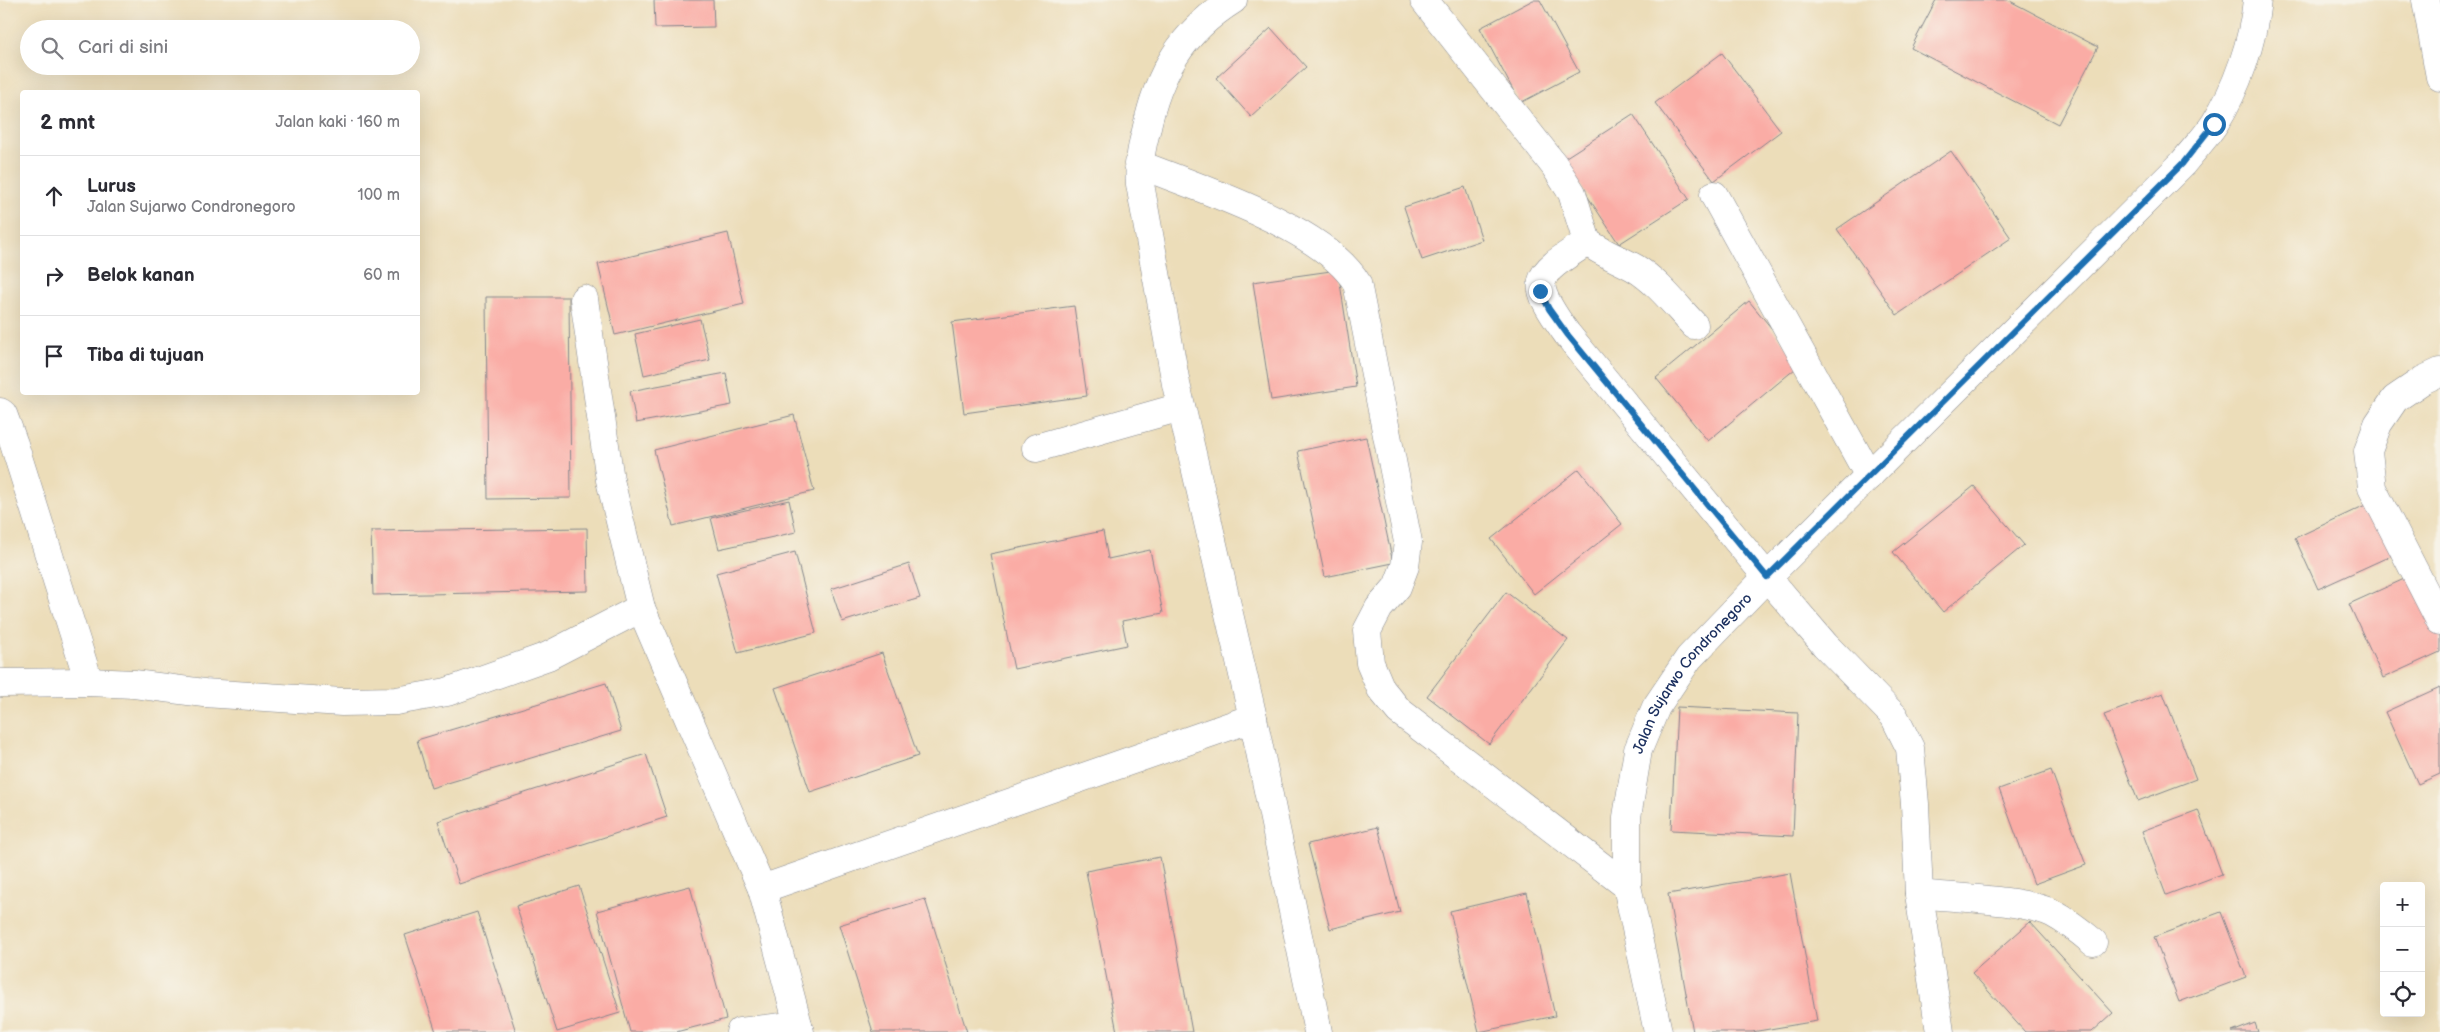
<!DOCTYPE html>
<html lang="id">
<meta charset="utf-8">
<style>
:root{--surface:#fff;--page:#f2f2f3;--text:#2b2b33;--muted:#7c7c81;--line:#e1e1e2}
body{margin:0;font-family:"Balsamiq Sans",sans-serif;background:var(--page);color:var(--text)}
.controls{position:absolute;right:15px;bottom:15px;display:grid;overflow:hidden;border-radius:5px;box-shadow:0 5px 20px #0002}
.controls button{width:45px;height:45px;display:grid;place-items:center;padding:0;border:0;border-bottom:1px solid var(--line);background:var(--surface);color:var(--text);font:25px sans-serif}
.stop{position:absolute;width:15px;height:15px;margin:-11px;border:4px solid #1f6fb2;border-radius:50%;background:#fff}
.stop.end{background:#1f6fb2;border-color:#fff;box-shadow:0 1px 5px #0008}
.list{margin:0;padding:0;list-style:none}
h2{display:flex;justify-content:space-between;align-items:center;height:65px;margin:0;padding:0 20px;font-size:21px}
h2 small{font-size:16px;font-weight:400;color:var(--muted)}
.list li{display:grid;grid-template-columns:32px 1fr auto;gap:15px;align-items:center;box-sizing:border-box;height:80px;padding:0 20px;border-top:1px solid var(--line)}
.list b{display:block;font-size:19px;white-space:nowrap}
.list p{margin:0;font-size:16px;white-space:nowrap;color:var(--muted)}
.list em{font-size:16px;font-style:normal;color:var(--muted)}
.icon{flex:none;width:28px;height:28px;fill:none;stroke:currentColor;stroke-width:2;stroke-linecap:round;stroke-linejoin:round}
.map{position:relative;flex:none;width:2440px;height:1032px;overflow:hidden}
.search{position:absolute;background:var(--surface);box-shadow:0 5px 20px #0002;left:20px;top:20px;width:400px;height:55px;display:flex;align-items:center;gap:12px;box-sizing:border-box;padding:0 18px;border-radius:28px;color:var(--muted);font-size:19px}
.panel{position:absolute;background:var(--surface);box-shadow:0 5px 20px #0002;left:20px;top:90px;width:400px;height:305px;border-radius:5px}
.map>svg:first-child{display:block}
.building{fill:#faaca5}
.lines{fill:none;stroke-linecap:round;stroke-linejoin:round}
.minor-casing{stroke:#84868c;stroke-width:29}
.tertiary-casing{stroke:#84868c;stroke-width:29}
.minor{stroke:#fff;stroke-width:28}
.tertiary{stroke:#fff;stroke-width:28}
.route{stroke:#1f6fb2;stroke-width:6}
.labels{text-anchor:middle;stroke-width:4.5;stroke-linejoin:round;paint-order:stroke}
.street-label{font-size:15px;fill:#1b2f5e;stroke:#f7f3e8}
</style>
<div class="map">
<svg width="2440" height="1032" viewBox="0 0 2440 1032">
<rect width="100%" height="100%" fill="#f7f3e8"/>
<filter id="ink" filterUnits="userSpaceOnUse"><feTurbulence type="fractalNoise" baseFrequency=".02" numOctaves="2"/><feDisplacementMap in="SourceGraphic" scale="10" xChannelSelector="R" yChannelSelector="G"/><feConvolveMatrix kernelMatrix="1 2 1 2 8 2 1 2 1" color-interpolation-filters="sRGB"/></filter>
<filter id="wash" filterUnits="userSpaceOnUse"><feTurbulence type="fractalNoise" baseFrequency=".0096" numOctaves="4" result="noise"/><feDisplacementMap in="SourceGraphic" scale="20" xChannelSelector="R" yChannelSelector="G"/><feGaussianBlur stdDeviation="1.12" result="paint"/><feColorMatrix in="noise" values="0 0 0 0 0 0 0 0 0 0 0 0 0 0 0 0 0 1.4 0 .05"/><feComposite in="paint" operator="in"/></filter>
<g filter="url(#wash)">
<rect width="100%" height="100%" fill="#ecddb9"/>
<g id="blocks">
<g class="building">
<path d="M654 0H713L714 27 655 28Z"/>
<path d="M1533 0H1540L1579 72 1520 103 1480 28Z"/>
<path d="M1936 0H2008L2098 47 2058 124 1911 48Z"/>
<path d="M1271 28 1306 67 1251 117 1216 78Z"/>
<path d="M1722 53 1781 131 1714 181 1655 103Z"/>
<path d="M1633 114 1689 199 1619 244 1563 159Z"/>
<path d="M1951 151 2011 238 1897 315 1837 229Z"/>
<path d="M1465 187 1482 240 1422 260 1404 207Z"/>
<path d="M728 233 744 304 615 335 598 264Z"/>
<path d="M1338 270 1356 387 1271 400 1253 282Z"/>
<path d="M486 297H569L571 498 488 499Z"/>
<path d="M1749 301 1801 364 1708 441 1656 378Z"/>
<path d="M1074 306 1087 396 964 413 952 322Z"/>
<path d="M700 319 710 360 644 375 635 334Z"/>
<path d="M726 373 732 405 636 423 630 391Z"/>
<path d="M794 415 814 491 673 526 654 450Z"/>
<path d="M1366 437 1393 563 1325 577 1298 451Z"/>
<path d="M1579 469 1622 524 1534 594 1491 539Z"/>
<path d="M1974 486 2024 545 1943 612 1893 552Z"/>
<path d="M789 500 796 532 719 549 711 518Z"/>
<path d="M2374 501 2397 553 2318 589 2295 538Z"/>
<path d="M587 528 588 591 373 595 371 531Z"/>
<path d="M1103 531 1108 559 1150 550 1163 613 1122 621 1127 645 1014 669 990 554Z"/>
<path d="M795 552 816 633 738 653 716 573Z"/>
<path d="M909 564 920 598 842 622 831 589Z"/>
<path d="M2413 575 2440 633V652L2383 678 2349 604Z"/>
<path d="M1506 592 1568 640 1489 744 1427 696Z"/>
<path d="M882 653 918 756 810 792 775 688Z"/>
<path d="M606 683 621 731 431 788 417 740Z"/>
<path d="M2440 687V774L2418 784 2385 712Z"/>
<path d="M2163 693 2196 779 2138 801 2104 715Z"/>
<path d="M1677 707 1798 713 1793 836 1671 830Z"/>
<path d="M646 754 667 817 459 884 438 821Z"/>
<path d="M2051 770 2086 865 2034 884 1999 789Z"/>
<path d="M2198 810 2222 874 2166 895 2142 831Z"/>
<path d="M1378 827 1400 912 1330 929 1308 844Z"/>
<path d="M1160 857 1192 1032H1117L1086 871Z"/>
<path d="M1790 873 1817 1021 1752 1032H1693L1668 894Z"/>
<path d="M579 886 620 1013 557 1032 516 906Z"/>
<path d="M690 886 726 1019 676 1032H630L597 911Z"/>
<path d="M1527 893 1555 1016 1479 1032 1450 911Z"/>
<path d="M925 899 967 1032H873L839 925Z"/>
<path d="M477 912 516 1032H436L405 935Z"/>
<path d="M2221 912 2246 977 2179 1002 2154 937Z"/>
<path d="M2030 922 2113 1013 2092 1032H2025L1972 973Z"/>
<path d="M2255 1023 2258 1032H2232Z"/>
</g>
</g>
</g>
<g filter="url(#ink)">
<use href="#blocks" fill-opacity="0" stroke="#84868c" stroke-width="1"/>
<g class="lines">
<g class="minor-casing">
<g id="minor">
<path d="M1233 0C1182 32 1158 73 1146 131 1141 149 1138 165 1140 184L1176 384 1253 718 1318 1032"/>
<path d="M1424 0 1554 165 1572 193 1587 242C1533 277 1528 279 1567 334L1767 577 1825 645 1894 716 1910 748 1915 804 1919 894 1940 1032"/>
<path d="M2426 0 2440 77"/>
<path d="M1138 164C1199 188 1323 227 1357 283L1408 542 1405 566 1397 587 1379 608 1367 631 1370 663 1381 689 1399 711 1627 886"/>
<path d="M1714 195 1869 476"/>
<path d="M1587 242C1602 253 1619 259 1635 268 1658 282 1676 306 1694 325"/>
<path d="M584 299 610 480 641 608 762 889 800 1032"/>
<path d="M2440 372 2423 380 2395 399 2378 424 2368 451 2372 488 2440 621"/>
<path d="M0 412 3 414 14 444 89 682"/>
<path d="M1036 448 1181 407"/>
<path d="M0 683 89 682 134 684 204 693 342 702 396 701 447 692 548 656 641 608"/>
<path d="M762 889 1253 718"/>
<path d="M1919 894C1954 898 2021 899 2052 913 2067 921 2080 931 2093 942"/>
<path d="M740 1032 798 1025"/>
</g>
</g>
<g class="tertiary-casing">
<g id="tertiary">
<path id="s1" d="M1658 1032 1627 886V817L1638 750 1656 707 1689 658 1767 577 2183 163C2193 150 2206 137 2215 123 2237 88 2253 42 2257 0"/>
</g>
</g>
<use href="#minor" class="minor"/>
<use href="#tertiary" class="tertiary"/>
</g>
</g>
<g class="lines" filter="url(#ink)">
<path class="route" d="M1540 291 1549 309 1567 334 1767 577 2183 163 2214 124"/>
</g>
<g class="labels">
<g class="street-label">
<text dy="5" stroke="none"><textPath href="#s1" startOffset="381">Jalan Sujarwo Condronegoro</textPath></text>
</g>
</g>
</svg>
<div class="controls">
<button>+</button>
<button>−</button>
<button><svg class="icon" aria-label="locate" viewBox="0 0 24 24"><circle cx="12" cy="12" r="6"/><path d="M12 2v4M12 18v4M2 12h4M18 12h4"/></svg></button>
</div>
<div class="stop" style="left:2214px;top:124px"></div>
<div class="stop end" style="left:1540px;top:291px"></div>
<div class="search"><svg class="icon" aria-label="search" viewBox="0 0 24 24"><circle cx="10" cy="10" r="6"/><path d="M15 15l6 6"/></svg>Cari di sini</div>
<section class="panel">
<h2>2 mnt<small>Jalan kaki · 160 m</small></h2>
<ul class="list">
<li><svg class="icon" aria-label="ahead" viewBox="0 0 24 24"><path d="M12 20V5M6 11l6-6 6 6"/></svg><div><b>Lurus</b><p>Jalan Sujarwo Condronegoro</p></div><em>100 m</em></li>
<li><svg class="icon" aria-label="right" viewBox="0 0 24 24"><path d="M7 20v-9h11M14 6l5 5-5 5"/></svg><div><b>Belok kanan</b></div><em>60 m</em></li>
<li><svg class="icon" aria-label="arrive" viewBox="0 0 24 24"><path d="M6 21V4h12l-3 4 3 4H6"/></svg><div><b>Tiba di tujuan</b></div></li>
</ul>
</section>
</div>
